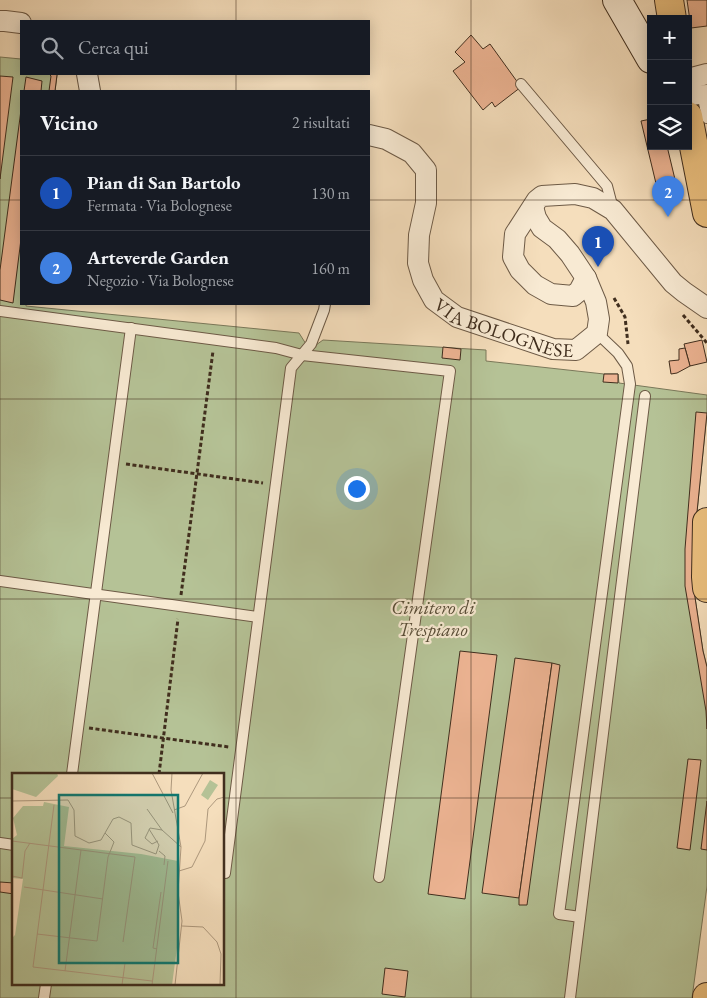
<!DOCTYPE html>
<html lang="it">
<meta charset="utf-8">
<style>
:root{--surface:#171b24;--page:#242831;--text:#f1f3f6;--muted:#9ea1a6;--line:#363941;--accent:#c59692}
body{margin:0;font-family:"EB Garamond",serif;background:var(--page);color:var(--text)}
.controls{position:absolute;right:15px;top:15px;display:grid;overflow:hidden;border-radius:0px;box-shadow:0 2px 12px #0003}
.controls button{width:45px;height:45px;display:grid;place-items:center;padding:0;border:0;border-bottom:1px solid var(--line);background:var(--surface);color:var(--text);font:25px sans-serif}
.you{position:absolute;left:356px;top:488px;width:18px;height:18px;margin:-12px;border:4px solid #fff;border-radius:50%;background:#1a73e8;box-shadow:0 0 0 8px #1a73e833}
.badge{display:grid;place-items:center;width:32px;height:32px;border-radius:50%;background:var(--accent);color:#fff;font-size:16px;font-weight:700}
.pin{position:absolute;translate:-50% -41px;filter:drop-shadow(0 1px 2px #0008)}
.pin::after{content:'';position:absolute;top:26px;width:18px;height:15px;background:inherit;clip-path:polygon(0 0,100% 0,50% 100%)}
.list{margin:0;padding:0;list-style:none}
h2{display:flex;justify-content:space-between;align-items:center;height:65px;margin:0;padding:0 20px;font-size:21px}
h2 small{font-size:16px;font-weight:400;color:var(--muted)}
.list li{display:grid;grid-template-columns:32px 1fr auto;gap:15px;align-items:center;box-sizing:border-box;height:75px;padding:0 20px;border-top:1px solid var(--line)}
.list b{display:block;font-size:19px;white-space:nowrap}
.list p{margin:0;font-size:16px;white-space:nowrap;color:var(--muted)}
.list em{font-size:16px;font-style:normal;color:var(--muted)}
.icon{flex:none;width:28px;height:28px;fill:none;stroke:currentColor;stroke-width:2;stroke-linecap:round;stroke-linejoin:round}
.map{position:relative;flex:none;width:707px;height:998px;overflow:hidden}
.search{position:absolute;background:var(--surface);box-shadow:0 2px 12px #0003;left:20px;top:20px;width:350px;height:55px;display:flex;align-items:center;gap:12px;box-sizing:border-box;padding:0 18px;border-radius:0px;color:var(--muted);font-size:19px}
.panel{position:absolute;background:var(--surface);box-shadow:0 2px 12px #0003;left:20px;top:90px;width:350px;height:215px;border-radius:0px}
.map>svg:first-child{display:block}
.green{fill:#b5c296;stroke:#7a785a;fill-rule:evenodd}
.building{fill:#ecb392;stroke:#402e1e}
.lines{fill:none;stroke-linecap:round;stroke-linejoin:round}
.lane-casing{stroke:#6d5a46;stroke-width:12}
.street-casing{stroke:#6d5a46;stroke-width:22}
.secondary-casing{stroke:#402e1e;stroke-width:30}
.primary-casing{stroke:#402e1e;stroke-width:30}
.path{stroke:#402e1e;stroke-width:3;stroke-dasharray:4 2.5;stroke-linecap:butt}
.lane{stroke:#f8ead3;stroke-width:10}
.street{stroke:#f8ead3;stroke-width:20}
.secondary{stroke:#f8ead3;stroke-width:28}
.primary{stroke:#eabf7e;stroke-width:28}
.grid{fill:none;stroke:#402e1e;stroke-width:1;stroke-opacity:0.55}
.labels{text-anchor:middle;stroke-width:4.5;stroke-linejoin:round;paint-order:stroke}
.street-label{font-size:19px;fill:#402e1e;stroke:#f8ead3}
.park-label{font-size:19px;font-style:italic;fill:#574c36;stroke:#f8ead3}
.inset-road{fill:none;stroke:#ad987d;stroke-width:1}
.view{fill:#0f766e;fill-opacity:0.15;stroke:#0f766e;stroke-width:2.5}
.inset-edge{fill:none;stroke:#402e1e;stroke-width:2.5}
</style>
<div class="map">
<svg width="707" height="998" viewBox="0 0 707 998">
<rect width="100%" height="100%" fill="#f5debc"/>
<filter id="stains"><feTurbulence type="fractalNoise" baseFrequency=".004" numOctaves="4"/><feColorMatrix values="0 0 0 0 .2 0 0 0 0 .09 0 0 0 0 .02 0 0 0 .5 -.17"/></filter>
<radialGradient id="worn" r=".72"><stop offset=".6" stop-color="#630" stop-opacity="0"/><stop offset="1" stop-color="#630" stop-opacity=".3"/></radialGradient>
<path class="green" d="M0 57 21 59V74H56L57 75 55 91H21V304H26V306L299 333 306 344 316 345 323 340 486 350V361L604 374H618L619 383 707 395V412L695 532 693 584 703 651 707 667V886L692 998H0ZM14 774H224V984H14Z"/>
<g class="building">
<path d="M687 0H707V26L691 28Z"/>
<path d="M471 35 483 49 490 44 521 87 495 107 492 102 483 110 453 71 465 62 455 52Z"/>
<path d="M49 74H56L57 75 55 91H49L51 76Z"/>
<path d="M0 76 13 77 0 179Z"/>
<path d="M26 77 42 81 41 91H24Z"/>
<path d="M21 110V239L13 303 0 300V270Z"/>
<path d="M651 119V146H667L678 192 659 196 641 121Z"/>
<path d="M702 340 707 362 690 366 684 344Z"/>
<path d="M443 347 461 349 460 360 442 358Z"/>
<path d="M685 348 690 366 677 373 671 374 669 361 679 360V349Z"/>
<path d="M604 374H618V383L603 382Z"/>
<path d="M696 412 707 413 695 532 693 584 703 651 707 667V729L706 711 685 586V549Z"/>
<path d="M460 651 497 655 465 899 428 894Z"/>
<path d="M515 658 552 663 519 898 482 893Z"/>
<path d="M552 663 560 665 527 905H519V898Z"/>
<path d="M688 759 701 760 690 850 677 848Z"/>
<path d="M707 801V850L701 849Z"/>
<path d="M0 882 14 883V894L0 892Z"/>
<path d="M385 968 408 971 405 997 382 994Z"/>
</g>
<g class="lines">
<g class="lane-casing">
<g id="lane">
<path d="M521 84 607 186 613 209"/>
<path d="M688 91 707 90"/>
<path d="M688 101 703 98 707 118"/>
<path d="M0 311 276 348 302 355 450 371 379 877"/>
<path d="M0 581 258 617"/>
<path d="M72 774 131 328"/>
<path d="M0 843 14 845"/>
<path d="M224 873H225L291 368 311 344 324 310 325 304"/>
<path d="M580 917 559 914 630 384 627 366 618 353 597 333"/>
<path d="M44 998 46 984"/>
<path d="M570 998 645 396"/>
</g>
</g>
<g class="street-casing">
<g id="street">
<path d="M0 21H5L21 23"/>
<path d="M87 74 90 91"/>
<path d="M688 79 707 74"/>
<path id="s1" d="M369 135 386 139 412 153 426 170V203L419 235 418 263 423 280 434 300 457 317 553 349 576 350 597 333 599 319 596 302 586 278 570 254 557 239 542 228 536 218 533 207"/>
<path d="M586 278 579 291 573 296 551 294 535 285 520 270 513 257 515 234 537 200 542 196 575 194 593 198 613 210 673 283 684 292 707 308"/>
</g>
</g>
<g class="secondary-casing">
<path id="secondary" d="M617 0 651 59"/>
</g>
<g class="primary-casing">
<g id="primary">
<path d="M669 0 672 19"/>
<path d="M688 116 707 213"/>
<path d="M707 522 706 577 707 588"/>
<path d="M707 998V997"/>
</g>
</g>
<g class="path">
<path d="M614 298 625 317 628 344"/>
<path d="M683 315 707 343"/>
<path d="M126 464 263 483"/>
<path d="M181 595 213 351"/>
<path d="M89 728 229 747"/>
<path d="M159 774 178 619"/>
</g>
<use href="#lane" class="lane"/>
<use href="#street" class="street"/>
<use href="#secondary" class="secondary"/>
<use href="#primary" class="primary"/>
</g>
<path class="grid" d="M236 0V21M471 0V998M236 74V91M0 200H21M369 200H707M236 304V998M0 399H707M0 599H707M0 798H14M224 798H707"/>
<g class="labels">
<g class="street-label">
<text dy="7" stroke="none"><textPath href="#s1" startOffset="280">VIA BOLOGNESE</textPath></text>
</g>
<g class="park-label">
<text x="433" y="614">Cimitero di<tspan x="433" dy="22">Trespiano</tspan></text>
</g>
</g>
<g transform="translate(12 773)">
<rect width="212" height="212" fill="#f5debc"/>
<path d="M0 0H45L46 3 24 24 0 16ZM198 7 206 12 196 27 189 22ZM32 29 57 34 52 73 129 81 166 88 167 160 160 212H0V165L3 162 11 106 0 105V66L5 62 1 45 11 33H31Z" fill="#b5c296"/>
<path class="inset-road" d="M140 0 161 40M160 0 159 17 169 74 166 119 170 148 163 212M0 28 56 27 62 37 63 63 77 70 89 67 101 46 107 44 119 50 120 72 144 81 147 72 137 56M42 32 21 194 140 208M135 36 150 57M162 37 173 33 191 0M0 68 123 84 111 169M146 68 140 71 133 65 138 55 150 57 169 74M147 78 153 83 152 92M167 98 180 94 193 68 196 36 205 26 213 24M0 103 10 105 13 78 18 70M12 114 91 126M170 153 191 154 205 169 209 181 208 212M25 161 85 168 96 84 102 69 93 60M145 176 141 175 149 119M53 198 69 77M110 212 113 190M140 212 156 88"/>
<path class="view" d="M47 22H166V190H47Z"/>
<rect width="212" height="212" class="inset-edge"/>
</g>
<rect width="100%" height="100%" filter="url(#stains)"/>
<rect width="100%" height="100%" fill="url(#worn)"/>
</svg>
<div class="controls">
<button>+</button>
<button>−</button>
<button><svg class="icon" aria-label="layers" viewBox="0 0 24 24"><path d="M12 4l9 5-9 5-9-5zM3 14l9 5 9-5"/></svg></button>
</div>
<div class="you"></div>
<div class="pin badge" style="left:598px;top:267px;background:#1a4fb4">1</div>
<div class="pin badge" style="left:668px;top:217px;background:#3f7fe0">2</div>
<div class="search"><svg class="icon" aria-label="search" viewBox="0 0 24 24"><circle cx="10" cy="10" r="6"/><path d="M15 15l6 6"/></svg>Cerca qui</div>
<section class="panel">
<h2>Vicino<small>2 risultati</small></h2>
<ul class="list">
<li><span class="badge" style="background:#1a4fb4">1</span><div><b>Pian di San Bartolo</b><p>Fermata · Via Bolognese</p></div><em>130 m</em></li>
<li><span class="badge" style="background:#3f7fe0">2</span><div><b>Arteverde Garden</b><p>Negozio · Via Bolognese</p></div><em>160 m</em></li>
</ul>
</section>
</div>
